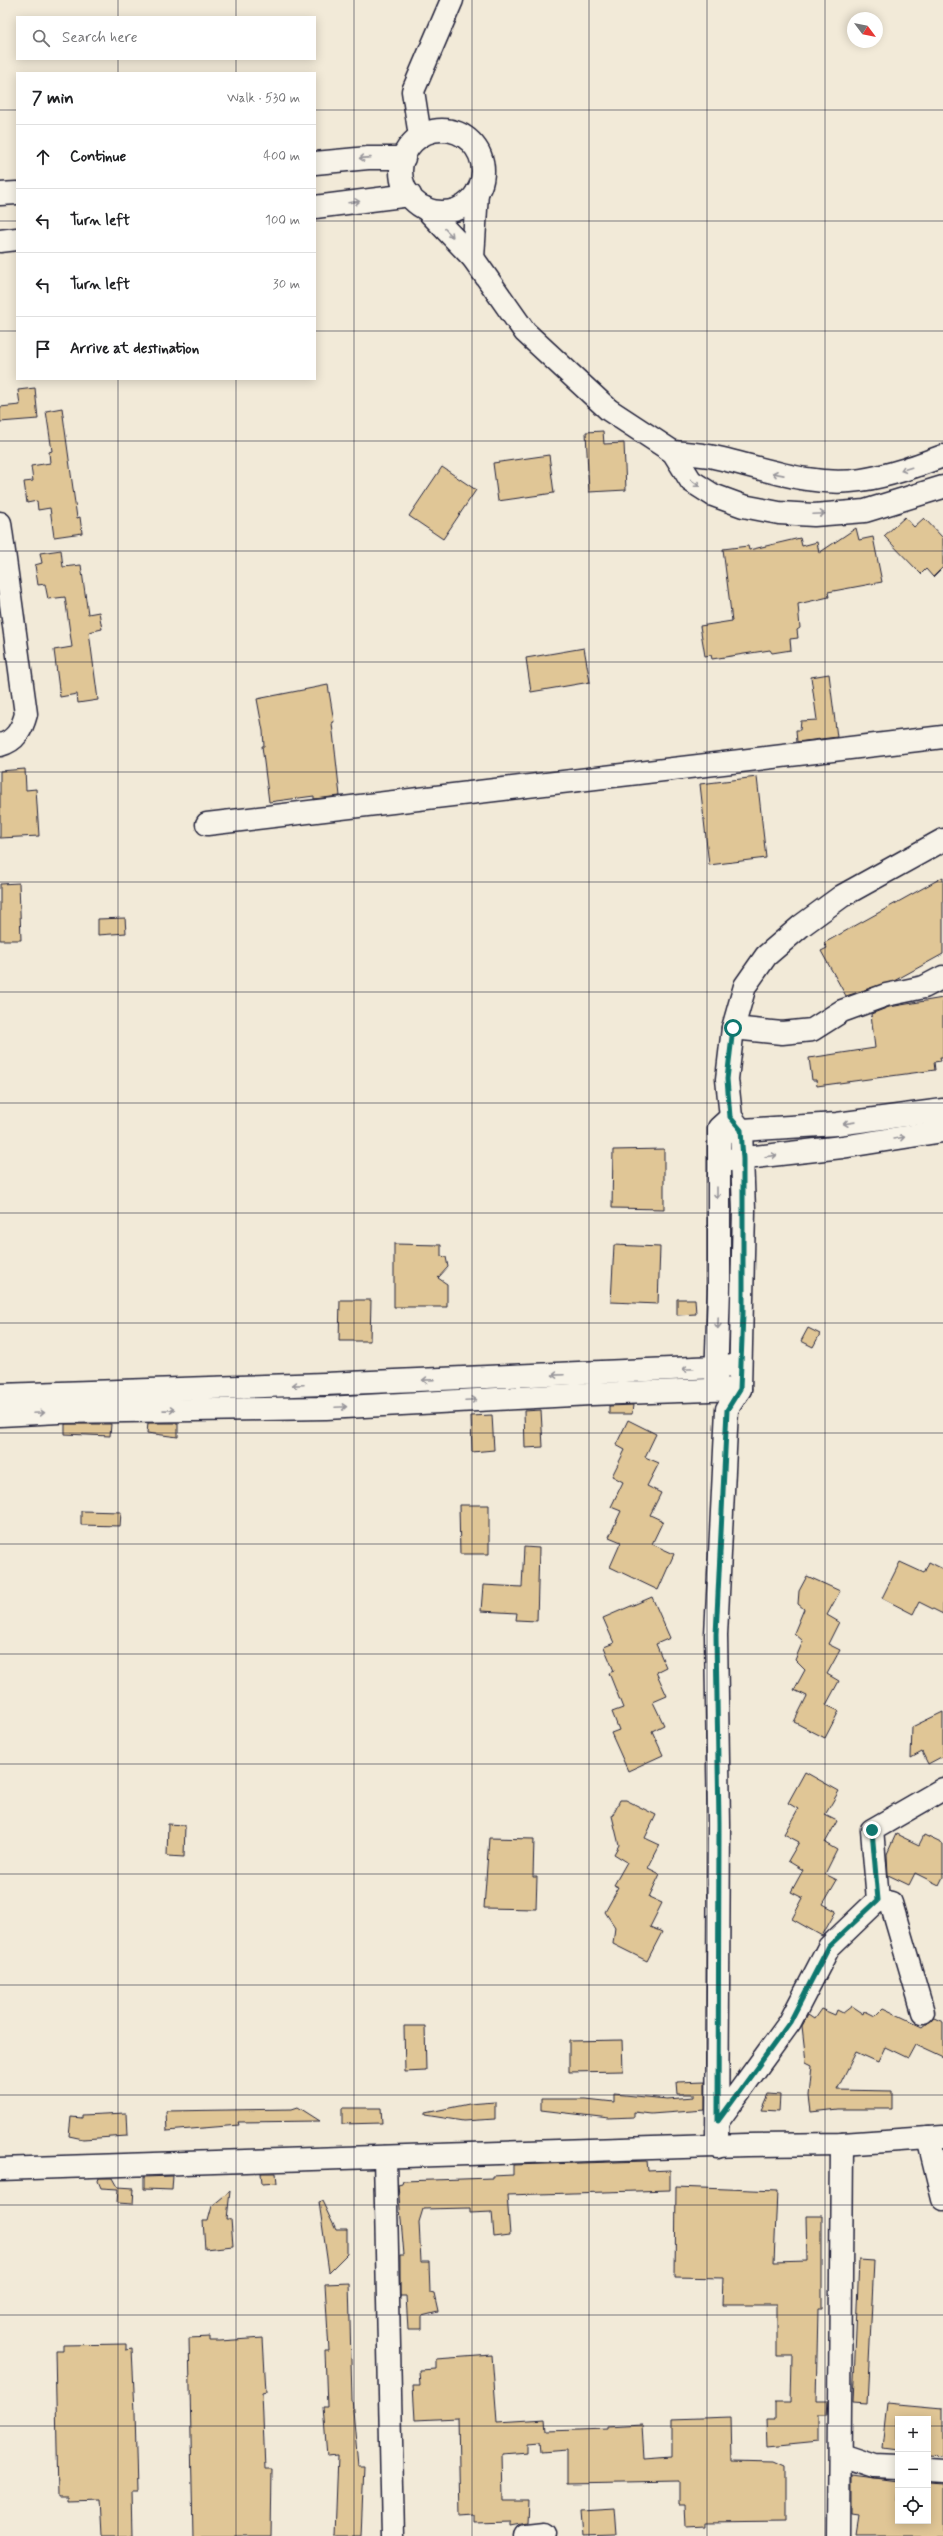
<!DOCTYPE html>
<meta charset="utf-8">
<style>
:root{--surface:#fff;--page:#f6f6f6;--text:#202124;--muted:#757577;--line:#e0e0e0}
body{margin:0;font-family:Mynerve,sans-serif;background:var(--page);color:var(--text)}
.controls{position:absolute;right:12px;bottom:12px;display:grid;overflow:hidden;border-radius:0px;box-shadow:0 2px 10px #0003}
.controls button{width:36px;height:36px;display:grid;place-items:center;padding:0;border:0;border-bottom:1px solid var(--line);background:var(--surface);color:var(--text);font:20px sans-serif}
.compass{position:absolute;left:847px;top:12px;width:36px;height:36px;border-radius:50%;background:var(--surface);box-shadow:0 2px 10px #0003;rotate:122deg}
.stop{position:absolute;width:12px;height:12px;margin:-9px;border:3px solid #0f766e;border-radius:50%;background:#fff}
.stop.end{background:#0f766e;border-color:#fff;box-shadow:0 1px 4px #0008}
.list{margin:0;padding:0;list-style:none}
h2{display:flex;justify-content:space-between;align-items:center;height:52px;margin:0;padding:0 16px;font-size:17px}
h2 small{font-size:13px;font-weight:400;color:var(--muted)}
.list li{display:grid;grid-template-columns:26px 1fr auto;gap:12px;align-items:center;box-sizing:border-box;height:64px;padding:0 16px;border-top:1px solid var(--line)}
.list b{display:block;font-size:15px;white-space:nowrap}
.list em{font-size:13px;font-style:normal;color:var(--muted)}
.icon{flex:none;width:22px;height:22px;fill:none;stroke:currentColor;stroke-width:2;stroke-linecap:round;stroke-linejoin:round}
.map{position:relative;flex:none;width:943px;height:2536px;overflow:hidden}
.search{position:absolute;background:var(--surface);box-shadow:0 2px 10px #0003;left:16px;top:16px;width:300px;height:44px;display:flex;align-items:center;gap:10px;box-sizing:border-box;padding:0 14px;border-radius:0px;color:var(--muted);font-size:15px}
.panel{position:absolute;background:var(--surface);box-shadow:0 2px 10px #0003;left:16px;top:72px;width:300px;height:308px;border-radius:0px}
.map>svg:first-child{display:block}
.building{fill:#e0c696;stroke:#22223b}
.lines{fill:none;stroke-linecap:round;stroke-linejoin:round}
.minor-casing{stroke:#22223b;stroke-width:25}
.minor{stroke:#f7f3e8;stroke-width:22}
.oneway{stroke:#97959a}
.route{stroke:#0f766e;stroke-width:5}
.grid{fill:none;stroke:#22223b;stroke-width:1;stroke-opacity:0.55}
</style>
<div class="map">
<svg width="943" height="2536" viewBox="0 0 943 2536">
<rect width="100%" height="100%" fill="#f2ead8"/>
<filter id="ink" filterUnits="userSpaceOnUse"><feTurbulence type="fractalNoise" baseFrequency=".025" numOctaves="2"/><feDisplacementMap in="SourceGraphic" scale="8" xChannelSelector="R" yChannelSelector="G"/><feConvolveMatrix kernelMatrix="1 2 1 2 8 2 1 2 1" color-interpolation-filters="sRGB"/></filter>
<g filter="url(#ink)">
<g class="building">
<path d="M35 388 38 419 0 422V407L20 405 18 390Z"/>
<path d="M62 408 77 518 80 517 82 533 54 537 50 508 38 510 37 501 27 503 24 482 33 481 31 466 50 463 49 452 52 451 46 411Z"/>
<path d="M603 431 604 444 624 443 626 490 589 492 586 432Z"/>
<path d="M549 455 554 493 498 501 493 463Z"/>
<path d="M442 467 476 490 443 539 409 516Z"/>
<path d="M905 517 914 527 924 518 943 538V567L933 577 926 569 921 574 884 536Z"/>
<path d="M856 528 859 540 873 537 882 582 828 592 829 597 798 604 800 628 797 630 798 638 790 639 791 650 772 653 770 650 712 659 711 655 705 656 700 626 732 621 723 549 748 546 749 550 800 538 802 546 817 542 819 553Z"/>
<path d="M61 550 63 567 81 565 88 614 99 612 102 629 89 632 98 700 78 703 77 694 60 697 54 650 72 647 65 597 48 599 45 584 38 585 35 565 42 563 40 553Z"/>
<path d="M584 648 590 682 531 692 526 658Z"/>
<path d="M829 674 837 737 797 742 796 730H800L801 721 817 720 811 677Z"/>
<path d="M328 685 334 722 332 723 340 796 314 799V796L269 802 262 746H264L263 731 257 699Z"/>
<path d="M25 769 26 790 36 789 39 836 0 838V771Z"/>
<path d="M757 777 766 858 709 865 700 784Z"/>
<path d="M943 877V954L894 981 846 996 821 951 827 948 824 943Z"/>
<path d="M19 883 21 940H0V884Z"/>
<path d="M125 918 126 933 98 935V919Z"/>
<path d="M943 998V1057H940L941 1061 934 1062 935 1070 817 1086 816 1080H812L809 1058 875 1048 871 1014 889 1007Z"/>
<path d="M664 1149V1209L612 1208 613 1150Z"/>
<path d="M394 1244 441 1245V1256L446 1257 448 1267 438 1278 447 1284V1307H394Z"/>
<path d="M614 1245 660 1247 658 1304 611 1302Z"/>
<path d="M677 1299H695L696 1314 677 1315Z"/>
<path d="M340 1300H371L370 1341H339Z"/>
<path d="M808 1328 820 1334 813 1347 801 1341Z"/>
<path d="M633 1405 632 1414H609V1406Z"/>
<path d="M541 1410 543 1447 525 1448 524 1411Z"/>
<path d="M492 1415 494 1450 472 1452 471 1416Z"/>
<path d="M628 1420 656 1434 645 1457 659 1463 647 1486 661 1493 650 1515 663 1521 652 1544 674 1554 658 1590 610 1567 621 1542 609 1537 621 1511 611 1507 623 1482 612 1476 625 1450 616 1445Z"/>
<path d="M148 1423H178V1437L147 1433Z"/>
<path d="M65 1424H111L110 1436 65 1434Z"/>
<path d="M459 1505H489V1554H460Z"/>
<path d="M81 1511 121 1512 120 1526 81 1525Z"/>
<path d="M524 1547 539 1548 537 1621 516 1620 517 1613 481 1611 483 1585 522 1587Z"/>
<path d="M900 1562 924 1573 929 1562 943 1569V1614L919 1602 913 1614 882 1598Z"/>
<path d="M807 1576 840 1591 827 1615 839 1622 828 1644 840 1650 827 1674 839 1681 826 1705 839 1711 825 1738 794 1722 807 1696 794 1690 805 1670 795 1660 803 1641 794 1633 804 1609 798 1604 799 1591Z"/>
<path d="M652 1597 670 1638 656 1644 666 1667 656 1672 667 1696 653 1702 664 1725 652 1731 663 1755 628 1771 611 1733 619 1730 612 1712 623 1708 609 1673 614 1671 604 1647 614 1643 603 1618Z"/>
<path d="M943 1712V1756L928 1764 922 1752 911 1758 912 1727Z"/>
<path d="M805 1772 839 1791 825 1815 837 1821 825 1843 837 1850 825 1874 837 1880 823 1904 836 1911 822 1936 792 1919 803 1898 791 1892 803 1870 788 1861 799 1842 784 1834 798 1809 788 1803Z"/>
<path d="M620 1800H626L656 1815 645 1838 660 1845 648 1868 660 1874 649 1897 662 1903 650 1927 662 1932 647 1961 613 1944 615 1927 605 1912 619 1887 614 1885 627 1862 614 1854 619 1845 612 1816Z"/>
<path d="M168 1824 185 1825 184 1857 167 1856Z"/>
<path d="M896 1834 919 1845 924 1835 943 1844V1877L939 1885 915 1873 909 1885 888 1875 887 1854Z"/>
<path d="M489 1838 534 1839 533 1877H537L536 1909 484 1908Z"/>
<path d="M852 2006 864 2014 865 2011 875 2016 883 2008 923 2027 934 2018 943 2022V2058L915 2045 908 2058 885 2047 878 2062 856 2052 837 2090 892 2091V2109H838L811 2112 809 2096 812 2065 806 2062 802 2026 808 2015 814 2019 821 2009 835 2015 837 2010 843 2013Z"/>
<path d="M404 2026H425L426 2071 405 2072Z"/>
<path d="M622 2040 623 2071 569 2072V2041Z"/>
<path d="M705 2081V2110L651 2114 634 2112V2117L609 2118 541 2110V2099H586L614 2102V2094L667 2099 694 2097V2094H678L677 2082Z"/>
<path d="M768 2094 780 2095 779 2111 761 2110Z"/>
<path d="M495 2102V2119L463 2121 425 2115V2113L469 2104Z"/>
<path d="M298 2107 320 2121 238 2122 239 2125 167 2131 166 2111 292 2109Z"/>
<path d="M342 2108H381L382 2123 342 2124Z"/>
<path d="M126 2113 127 2136 83 2139 69 2136 71 2117 82 2118V2115Z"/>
<path d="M647 2161 648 2171 670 2170V2190L507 2195 510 2235 494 2237 492 2212 470 2213V2208L423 2209 419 2222 421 2262H429L430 2293 434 2294 438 2312 422 2316V2329H408L406 2296H400V2255H404L398 2185 402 2184 403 2181 492 2178V2176L513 2175V2165Z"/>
<path d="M261 2173H276L277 2183 262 2184Z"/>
<path d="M173 2176 172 2190 144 2189V2177Z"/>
<path d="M99 2178H113L118 2187 134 2188 133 2204 117 2203 118 2189 101 2188 98 2181Z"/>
<path d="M676 2187 777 2191 774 2262 807 2261 806 2216H822V2309H818L816 2401H828L827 2416H819V2441L768 2446 767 2420H775V2402H791L792 2357H777V2305H722L723 2278 675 2277Z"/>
<path d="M230 2191 227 2219H231L233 2246 205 2249 203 2221H208L212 2206Z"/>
<path d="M322 2201 336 2230H347V2254L329 2272 319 2202Z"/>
<path d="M859 2260 874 2261 867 2404 853 2403Z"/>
<path d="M349 2283 352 2399 358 2466H364L361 2536H335L338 2455 327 2456 323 2407H327L325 2351H329L325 2284Z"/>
<path d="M210 2337V2341H220L263 2338 266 2392 262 2393 265 2469H272L271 2536H193L189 2338Z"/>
<path d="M126 2344V2350L132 2349 135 2412 137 2492H131L132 2536H102L100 2499 67 2500V2496H58L55 2350H63V2345Z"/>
<path d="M492 2355 497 2422 546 2419 547 2431 607 2429V2427L642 2425 644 2458 672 2456V2419L731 2417 732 2462 774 2463 785 2468V2521L706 2522V2526L686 2527 685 2504H679V2481L567 2483V2450L541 2452 540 2442 528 2443V2452L502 2454 503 2501H528L527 2523 511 2526V2522L474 2523V2516L460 2517 458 2418 415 2420 413 2386H420L419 2370 436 2369V2359Z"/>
<path d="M888 2403 943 2408V2455L928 2454V2419H898V2451L883 2449Z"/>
<path d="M852 2475 898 2481 896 2521H928V2482L943 2483V2536H856L859 2517 852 2516Z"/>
<path d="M614 2508 616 2535 583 2536 581 2510Z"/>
</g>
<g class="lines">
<g class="minor-casing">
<g id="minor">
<circle cx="442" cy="171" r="41"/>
<path d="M420 136 413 91 452 0"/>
<path d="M315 163 368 158H404"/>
<path d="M0 194 17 193"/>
<path d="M315 207 410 195"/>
<path d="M425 208 473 258 525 332 609 410 673 452 691 481 713 495 743 506 779 513 814 515 865 511 943 487"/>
<path d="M0 241 17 239"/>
<path d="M473 258 477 192"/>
<path d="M673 452C685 453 697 454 709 456 759 466 809 488 861 480 889 476 916 466 943 456"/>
<path d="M0 523 26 714C22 729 16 741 0 745"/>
<path d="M207 824 943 737"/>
<path d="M733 1028 782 1033 812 1030 842 1011 886 995 924 987 943 977"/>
<path d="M727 1131 837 1124 943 1110"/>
<path d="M729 1160 842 1147 943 1131"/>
<path d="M716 1383 719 1288V1128L731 1117"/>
<path d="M0 1395 325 1384 740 1366"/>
<path d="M0 1415 59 1412 326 1408 591 1394 740 1389"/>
<path d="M878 1900 891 1903 923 2012"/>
<path d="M718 2121 790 2022 829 1947 878 1900 872 1830 943 1789"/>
<path d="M928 2138 943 2199"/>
<path d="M717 2147 719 1824 716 1635 727 1409 740 1389 744 1210 741 1130 731 1117 727 1079 733 1028 745 986 766 956 801 926 842 896 943 840"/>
<path d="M385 2157 393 2536"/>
<path d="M0 2169 746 2145 842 2144 943 2137"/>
<path d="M841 2455 874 2466 898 2467"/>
<path d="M928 2469 943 2470"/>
<path d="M526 2536 544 2534"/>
<path d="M839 2536 842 2144"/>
</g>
</g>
<use href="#minor" class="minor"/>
</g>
<defs><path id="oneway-shaft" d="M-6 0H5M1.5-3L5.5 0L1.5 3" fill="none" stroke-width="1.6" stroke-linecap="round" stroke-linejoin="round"/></defs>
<g class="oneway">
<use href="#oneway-shaft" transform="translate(365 158) rotate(176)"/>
<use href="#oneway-shaft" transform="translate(354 202) rotate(-7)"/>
<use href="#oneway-shaft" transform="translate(449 233) rotate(46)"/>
<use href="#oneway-shaft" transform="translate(906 469) rotate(163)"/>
<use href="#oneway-shaft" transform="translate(778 474) rotate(-169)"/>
<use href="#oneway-shaft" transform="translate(695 483) rotate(37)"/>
<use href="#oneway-shaft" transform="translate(819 514) rotate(-3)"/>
<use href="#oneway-shaft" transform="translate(849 1123) rotate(172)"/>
<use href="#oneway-shaft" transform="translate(899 1138) rotate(-9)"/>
<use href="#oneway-shaft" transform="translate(771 1156) rotate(-7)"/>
<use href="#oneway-shaft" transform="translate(717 1193) rotate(90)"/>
<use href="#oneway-shaft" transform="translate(718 1323) rotate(92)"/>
<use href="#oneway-shaft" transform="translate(688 1369) rotate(177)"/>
<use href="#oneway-shaft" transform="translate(558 1375) rotate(178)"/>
<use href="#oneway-shaft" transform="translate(428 1380) rotate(178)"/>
<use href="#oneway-shaft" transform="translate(298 1385) rotate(178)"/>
<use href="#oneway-shaft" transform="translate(471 1400) rotate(-3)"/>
<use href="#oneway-shaft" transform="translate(341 1407) rotate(-3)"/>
<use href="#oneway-shaft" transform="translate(169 1410) rotate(-1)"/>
<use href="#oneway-shaft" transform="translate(39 1413) rotate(-3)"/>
</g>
</g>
<g class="lines" filter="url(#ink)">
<path class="route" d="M733 1028 727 1079 730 1117 741 1130 743 1159V1313L740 1389 727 1410 716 1635 719 1824 718 2121 790 2022 829 1946 878 1900 872 1830"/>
</g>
<path class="grid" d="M118 0V17M236 0V17M354 0V2536M472 0V2536M589 0V2536M707 0V2536M825 0V2536M118 59V73M236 59V73M0 110H17M315 110H943M0 221H17M315 221H943M0 331H17M315 331H943M118 379V2536M236 379V2536M0 441H943M0 551H943M0 662H943M0 772H943M0 882H943M0 992H943M0 1103H943M0 1213H943M0 1323H943M0 1433H943M0 1544H943M0 1654H943M0 1764H943M0 1874H943M0 1985H943M0 2095H943M0 2205H943M0 2315H943M0 2426H898M928 2426H943"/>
</svg>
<div class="controls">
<button>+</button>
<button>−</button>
<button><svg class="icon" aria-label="locate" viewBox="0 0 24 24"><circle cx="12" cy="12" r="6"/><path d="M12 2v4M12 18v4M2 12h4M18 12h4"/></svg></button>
</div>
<svg class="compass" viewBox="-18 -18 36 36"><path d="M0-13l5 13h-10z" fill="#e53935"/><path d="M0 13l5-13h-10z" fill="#757577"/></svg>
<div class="stop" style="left:733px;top:1028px"></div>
<div class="stop end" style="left:872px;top:1830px"></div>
<div class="search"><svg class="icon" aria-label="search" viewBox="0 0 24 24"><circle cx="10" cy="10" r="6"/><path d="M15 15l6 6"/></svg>Search here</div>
<section class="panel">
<h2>7 min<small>Walk · 530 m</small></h2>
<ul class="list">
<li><svg class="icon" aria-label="ahead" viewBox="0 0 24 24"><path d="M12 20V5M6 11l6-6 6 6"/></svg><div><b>Continue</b></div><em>400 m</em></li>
<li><svg class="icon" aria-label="left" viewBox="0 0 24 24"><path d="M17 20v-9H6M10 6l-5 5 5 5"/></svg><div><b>Turn left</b></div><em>100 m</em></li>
<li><svg class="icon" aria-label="left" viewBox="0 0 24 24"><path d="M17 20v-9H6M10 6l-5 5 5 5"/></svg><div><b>Turn left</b></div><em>30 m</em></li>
<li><svg class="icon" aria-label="arrive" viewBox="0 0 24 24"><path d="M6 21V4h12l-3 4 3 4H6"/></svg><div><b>Arrive at destination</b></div></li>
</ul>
</section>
</div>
